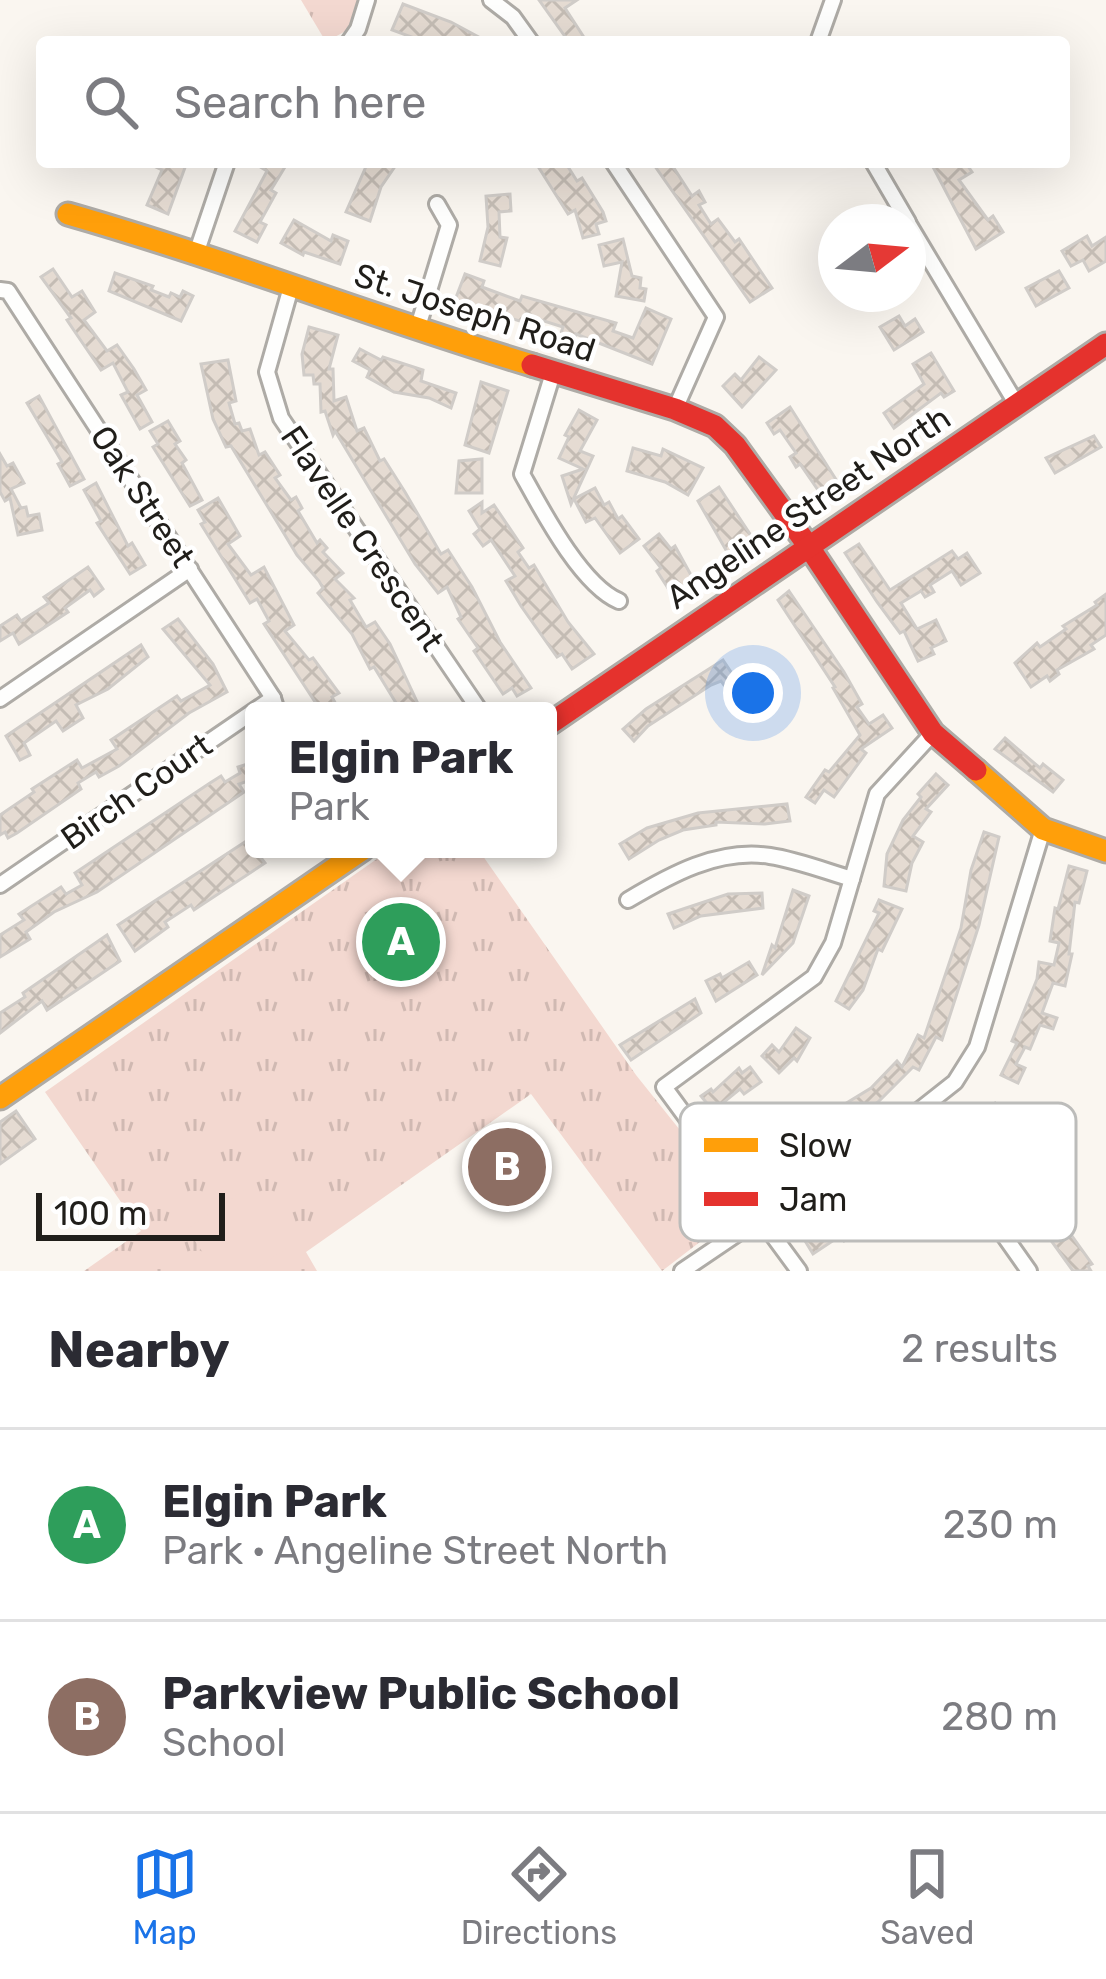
<!DOCTYPE html>
<meta charset="utf-8">
<style>
:root{--surface:#fff;--page:#f7f7f7;--text:#2b2b33;--muted:#7c7c81;--line:#e1e1e2;--accent:#1a73e8}
body{margin:0;font-family:Rubik,sans-serif;background:var(--page);color:var(--text)}
.compass{position:absolute;left:818px;top:204px;width:108px;height:108px;border-radius:50%;background:var(--surface);box-shadow:0 12px 48px #0002;rotate:74deg}
.scale{position:absolute;left:36px;bottom:30px;width:189px;box-sizing:border-box;padding-left:12px;border:6px solid #201e1a;border-top:0;font-size:33px;line-height:42px;white-space:nowrap;color:#201e1a;-webkit-text-stroke:9px #fff;paint-order:stroke}
.you{position:absolute;left:753px;top:693px;width:42px;height:42px;margin:-30px;border:9px solid #fff;border-radius:50%;background:#1a73e8;box-shadow:0 0 0 18px #1a73e833}
.badge{display:grid;place-items:center;width:78px;height:78px;border-radius:50%;background:var(--accent);color:#fff;font-size:39px;font-weight:700}
.pin{position:absolute;translate:-50% -50%;border:6px solid #fff;box-shadow:0 3px 12px #0006}
.popup{position:absolute;left:245px;top:702px;width:312px;height:156px;box-sizing:border-box;display:grid;place-content:center;border-radius:12px;background:var(--surface);filter:drop-shadow(0 3px 9px #0005);font-size:39px;white-space:nowrap;color:var(--muted)}
.popup b{font-size:45px;color:var(--text)}
.popup::after{content:'';position:absolute;left:50%;top:100%;margin-left:-24px;border:24px solid transparent;border-top-color:var(--surface)}
.list{margin:0;padding:0;list-style:none}
h2{display:flex;justify-content:space-between;align-items:center;height:156px;margin:0;padding:0 48px;font-size:51px}
h2 small{font-size:39px;font-weight:400;color:var(--muted)}
.list li{display:grid;grid-template-columns:78px 1fr auto;gap:36px;align-items:center;box-sizing:border-box;height:192px;padding:0 48px;border-top:3px solid var(--line)}
.list b{display:block;font-size:45px;white-space:nowrap}
.list p{margin:0;font-size:39px;white-space:nowrap;color:var(--muted)}
.list em{font-size:39px;font-style:normal;color:var(--muted)}
.icon{flex:none;width:66px;height:66px;fill:none;stroke:currentColor;stroke-width:2;stroke-linecap:round;stroke-linejoin:round}
.map{position:relative;flex:none;width:1106px;height:1271px;overflow:hidden}
.search{position:absolute;background:var(--surface);box-shadow:0 12px 48px #0002;left:36px;right:36px;top:36px;height:132px;display:flex;align-items:center;gap:30px;box-sizing:border-box;padding:0 42px;border-radius:12px;color:var(--muted);font-size:45px}
.sheet{height:540px;background:var(--surface)}
nav{display:flex;justify-content:space-around;align-items:center;box-sizing:border-box;height:168px;border-top:3px solid var(--line);background:var(--surface);font-size:33px;color:var(--muted)}
nav a{display:grid;justify-items:center;gap:6px}
nav .on{color:var(--accent)}
.map>svg:first-child{display:block}
.grass{fill:url(#grass-tufts)}
.pitch{fill:#f3d8d0}
.building{fill:url(#building-cross-hatch);stroke:#d0ccc8;stroke-width:3}
.lines{fill:none;stroke-linecap:round;stroke-linejoin:round}
.street-casing{stroke:#aeaba6;stroke-width:20}
.slow-casing{stroke:#aeaba6;stroke-width:27}
.jam-casing{stroke:#aeaba6;stroke-width:27}
.street{stroke:#fefefd;stroke-width:14}
.slow{stroke:#ff9f0a;stroke-width:21}
.jam{stroke:#e5322d;stroke-width:21}
.labels{text-anchor:middle;stroke-width:9;stroke-linejoin:round;paint-order:stroke}
.street-label{font-size:33px;fill:#201e1a;stroke:#fff}
.key{fill:#fff;stroke:#bcbcba;stroke-width:3}
.key-label{font-size:33px;fill:#201e1a}
</style>
<div class="map">
<svg width="1106" height="1271" viewBox="0 0 1106 1271">
<defs>
<pattern id="grass-tufts" width="24" height="20" patternUnits="userSpaceOnUse" patternTransform="scale(3)"><rect width="24" height="20" fill="#f3d8d0"/><path d="M3 7l-1-3M5 7V3M7 7l1-3M15 17l-1-3M17 17v-4M19 17l1-3" fill="none" stroke="#d0b9b2"/></pattern>
<pattern id="building-cross-hatch" width="8" height="8" patternUnits="userSpaceOnUse" patternTransform="scale(3)"><rect width="8" height="8" fill="#e5dbd2"/><path d="M0 0l8 8M0 8l8-8" fill="none" stroke="#c4bcb4"/></pattern>
</defs>
<rect width="100%" height="100%" fill="#faf6f0"/>
<g class="grass">
<path d="M301 0H358L351 28 326 42Z"/>
<path d="M391 849H478L636 1075 743 1209 662 1271 531 1094 306 1252 317 1271H84L141 1231 45 1092Z"/>
</g>
<path class="pitch" d="M247 1188 287 1248 253 1271H215L187 1229Z"/>
<g class="building">
<path d="M539 0H577L565 8 587 42H569Z"/>
<path d="M403 4 451 22 488 42H425L392 30Z"/>
<path d="M145 162H187L168 214 147 205 162 170Z"/>
<path d="M252 162H288L271 190 276 193 260 222 266 225 257 242 235 231 267 171Z"/>
<path d="M368 162 396 165 381 187 370 221 346 212Z"/>
<path d="M549 162H565L577 181 582 178 603 212 606 221 596 224 599 234 583 238 575 210 568 214 539 168Z"/>
<path d="M652 162H670L692 196 699 191 705 202 699 205 711 224 718 219 735 242 739 239 772 288 750 302Z"/>
<path d="M937 162 949 166 965 162 972 172 959 180 988 220 993 216 1003 232 976 249 932 165Z"/>
<path d="M510 194 511 211 499 212 500 237 507 238 500 266 480 261 488 227 486 196Z"/>
<path d="M294 220 331 241 333 235 348 241 340 264 304 252 303 255 281 243Z"/>
<path d="M1087 236 1092 246 1106 237V261L1089 271 1083 260 1071 266 1062 251Z"/>
<path d="M623 239 632 276 641 278 640 288 646 289 644 301 616 296 622 262 604 266 599 245Z"/>
<path d="M53 269 72 297 82 291 95 312 84 320 107 351 117 345 134 369 146 390 137 395 152 422 140 429 121 395 128 392 113 363 101 370 75 332 67 320 71 318 41 277Z"/>
<path d="M1059 271 1069 288 1036 306 1026 288Z"/>
<path d="M115 273 153 286 151 290 169 297 171 293 180 297 183 291 193 296 181 321 109 291Z"/>
<path d="M465 274 484 281 482 287 520 301 522 296 616 323 613 331 633 338 646 308 671 319 652 364 576 334 574 340 560 336 563 327 541 320 538 327 455 300Z"/>
<path d="M899 316 905 326 915 319 923 332 894 350 880 327Z"/>
<path d="M309 327 338 335 329 369H333L334 401 346 397 357 431 364 428 380 461 384 459 405 492 441 554 448 550 472 587 500 642 531 688 517 696 512 688 503 694 474 651 478 648 458 619 461 617 447 587 438 593 415 564 335 431 333 435 325 411 321 412 320 384H314L313 375H304L302 354Z"/>
<path d="M360 349 381 360 383 357 423 370 421 381 456 393 451 408 429 398 394 392 367 377 370 370 353 361Z"/>
<path d="M931 353 954 391 944 397 941 393 894 428 884 413 924 384 913 364Z"/>
<path d="M759 357 776 370 742 407 723 386 735 374 741 380Z"/>
<path d="M228 360 236 401 229 403 235 424 239 423 242 431 250 429 259 455 265 452 280 475 275 478 291 500 296 497 302 508 298 511 317 543 320 540 327 548 323 552 343 573 335 579 354 598 350 600 366 627 375 622 390 644 420 708 401 711 374 667 370 669 352 634 318 593 323 588 319 581 297 555 231 446 226 447 213 419 201 364Z"/>
<path d="M481 382 508 391 489 453 465 445Z"/>
<path d="M39 396 84 479 70 486 58 464 62 462 27 403Z"/>
<path d="M790 407 837 481 820 493 800 464 796 467 790 457 796 453 780 430 774 434 767 423Z"/>
<path d="M579 410 597 420 580 451 593 456 571 504 562 476 583 469 559 458 569 437 565 435Z"/>
<path d="M168 421 180 441 175 444 186 460 182 463 202 500 190 506 153 447 158 444 150 431Z"/>
<path d="M1094 436 1101 447 1055 473 1046 458Z"/>
<path d="M633 448 661 456 663 449 703 468 688 495 665 482 627 471Z"/>
<path d="M0 454 7 466 13 463 24 483 11 489 21 508 26 507 28 516 39 514 42 530 18 535 10 498 5 501 0 492Z"/>
<path d="M482 459V493H456L459 461Z"/>
<path d="M96 483 128 546 132 543 145 565 130 574 97 523 101 521 84 490Z"/>
<path d="M719 487 754 540 730 557 698 501Z"/>
<path d="M595 488 604 505 609 502 618 519 622 516 639 539 620 553 595 518 586 522 574 499Z"/>
<path d="M218 498 240 536 228 544 251 575 264 567 294 625 285 631 309 660 313 658 339 693 332 697 337 706 329 711H321L264 624 269 621 257 599 250 603 201 524 205 522 198 510Z"/>
<path d="M482 502V513L494 505 523 548 518 552 529 568 534 565 568 622 594 654 572 669 562 654 557 657 521 606 506 581 515 576 491 540 483 546 474 534 480 529 469 511Z"/>
<path d="M659 534 671 549 675 546 697 586 675 599 657 571 661 568 644 546Z"/>
<path d="M859 544 890 590 952 551 958 559 967 553 980 573 961 585 952 571 930 585 934 592 925 597 921 591 901 603 917 629 936 620 946 641 931 648 934 654 918 661 904 631 900 633 877 602 845 553Z"/>
<path d="M88 567 103 589 94 596 90 590 65 608 68 612 19 644 13 633 0 641V626L17 615 21 621 49 603 44 597Z"/>
<path d="M789 591 844 672 862 704 857 707 869 724 883 715 892 728 861 749 866 753 834 797 824 790 815 803 806 797 825 770 829 772 860 735 833 688 835 687 778 600Z"/>
<path d="M1106 594V635L1091 645 1094 649 1057 670 1059 674 1050 681 1047 676 1031 687 1015 663 1037 643 1040 647 1066 629 1063 626 1097 605 1095 602Z"/>
<path d="M178 619 213 664 227 692 189 713 119 766 99 777 96 772 78 783 81 789 17 833 8 838 5 832 0 835V815L34 792 32 789 77 760 82 768 117 749 111 740 177 696 181 701 210 685 163 629Z"/>
<path d="M141 645 148 657 108 689 76 705 83 718 63 731 56 721 24 743 30 755 20 760 6 736Z"/>
<path d="M723 660 737 681 726 688 721 681 711 685 648 726 634 741 623 729 646 709Z"/>
<path d="M1005 738 1040 768 1043 764 1063 780 1053 792 995 749Z"/>
<path d="M254 762V779L239 784 244 792 97 892 54 912 26 932 30 939 0 957V935L24 920 19 914 61 887 66 894 82 885 75 873 210 783 221 776 225 782 240 773 238 767Z"/>
<path d="M936 774 948 785 926 809 931 812 913 836 923 842 912 863 906 891 884 886 887 854 903 820 921 797 918 794Z"/>
<path d="M787 804 790 821 765 824 716 822V825L683 830 659 840 629 859 620 844 647 828 698 813Z"/>
<path d="M984 832 999 837 979 925 942 1040 936 1037 919 1070 913 1067 878 1102 758 1178 748 1163 871 1088 897 1061 902 1067 918 1035 924 1038 961 928 971 870Z"/>
<path d="M254 836V849L265 863 194 910 191 905 165 922 168 927 135 951 118 925Z"/>
<path d="M1069 866 1087 871 1079 903 1075 902 1069 954H1072L1065 986 1053 983 1042 1013 1057 1018 1053 1029 1040 1025 1030 1049 1025 1047 1016 1064 1025 1068 1018 1083 1001 1075 1017 1043 1012 1041 1037 979 1039 962 1054 965 1059 943 1050 941 1055 908 1058 909Z"/>
<path d="M793 890 809 896 793 943 762 975 772 945 775 948Z"/>
<path d="M762 893 763 908 701 916 674 928 668 914 728 894Z"/>
<path d="M879 900 902 909 882 951 878 949 863 990 849 1009 836 1001 879 913 874 911Z"/>
<path d="M107 935 120 961 47 1010 42 1001 0 1033V1013L25 997 23 993Z"/>
<path d="M749 962 757 975 716 1001 706 981 720 974 722 978Z"/>
<path d="M695 999 701 1013 631 1060 620 1045Z"/>
<path d="M796 1028 810 1038 797 1061 794 1058 779 1073 762 1056 772 1045 779 1052Z"/>
<path d="M750 1067 761 1082 744 1094 740 1089 713 1111 701 1096 711 1089 713 1092 739 1068 742 1073Z"/>
<path d="M995 1103 1004 1118 987 1128 1012 1162 999 1172 963 1122Z"/>
<path d="M16 1111 35 1139 0 1164V1122Z"/>
<path d="M1038 1169 1064 1204 1050 1214 1063 1232 1067 1229 1092 1264 1088 1266 1091 1271H1073L1011 1185Z"/>
<path d="M889 1177 905 1204 894 1211 886 1197 844 1224 852 1236 844 1241 840 1236 813 1254 802 1236Z"/>
</g>
<g class="lines">
<g class="street-casing">
<g id="street">
<path d="M491 0 513 17 531 42"/>
<path d="M349 42 358 29 367 0"/>
<path d="M818 42 833 0"/>
<path d="M613 162 716 317 675 409"/>
<path d="M873 162 908 222"/>
<path d="M908 223 1017 405"/>
<path d="M197 251 227 162"/>
<path d="M291 287 267 372 281 418 480 711"/>
<path d="M0 290 8 291 273 698 277 711"/>
<path d="M417 330 449 225 437 204"/>
<path d="M553 373 522 474C542 510 581 585 619 601"/>
<path d="M0 699 190 569"/>
<path d="M0 885 273 698"/>
<path d="M628 900C670 875 718 848 770 856 797 860 825 871 852 879"/>
<path d="M917 1112 1029 1271"/>
<path d="M682 1271 917 1112 955 1082 977 1047 1043 829"/>
<path d="M799 1271 664 1087 814 977 833 943 877 794 933 733"/>
</g>
</g>
<g class="slow-casing">
<g id="slow">
<path d="M68 214C225 259 376 318 532 365"/>
<path d="M976 770 1043 829 1106 851"/>
<path d="M0 1098 363 849"/>
</g>
</g>
<g class="jam-casing">
<g id="jam">
<path d="M532 365 675 409 715 426 735 445 809 547 933 733 976 770"/>
<path d="M548 725 1106 344"/>
</g>
</g>
<use href="#street" class="street"/>
<use href="#slow" class="slow"/>
<use href="#jam" class="jam"/>
</g>
<g class="labels">
<g class="street-label">
<text transform="translate(475 312) rotate(18)" y="12">St. Joseph Road</text>
<text transform="translate(143 496) rotate(57)" y="12">Oak Street</text>
<text transform="translate(808 507) rotate(-34)" y="12">Angeline Street North</text>
<text transform="translate(363 538) rotate(56)" y="12">Flavelle Crescent</text>
<text transform="translate(136 791) rotate(-35)" y="12">Birch Court</text>
</g>
</g>
<rect x="680" y="1103" width="396" height="138" rx="18" class="key"/>
<rect x="704" y="1138" width="54" height="14" fill="#ff9f0a"/>
<rect x="704" y="1192" width="54" height="14" fill="#e5322d"/>
<g class="key-label">
<text x="779" y="1157">Slow</text>
<text x="779" y="1211">Jam</text>
</g>
</svg>
<svg class="compass" viewBox="-18 -18 36 36"><path d="M0-13l5 13h-10z" fill="#e53935"/><path d="M0 13l5-13h-10z" fill="#7c7c81"/></svg>
<div class="scale">100 m</div>
<div class="you"></div>
<div class="pin badge" style="left:401px;top:942px;background:#2e9e5b">A</div>
<div class="popup"><b>Elgin Park</b>Park</div>
<div class="pin badge" style="left:507px;top:1167px;background:#8d6e63">B</div>
<div class="search"><svg class="icon" aria-label="search" viewBox="0 0 24 24"><circle cx="10" cy="10" r="6"/><path d="M15 15l6 6"/></svg>Search here</div>
</div>
<section class="sheet">
<h2>Nearby<small>2 results</small></h2>
<ul class="list">
<li><span class="badge" style="background:#2e9e5b">A</span><div><b>Elgin Park</b><p>Park · Angeline Street North</p></div><em>230 m</em></li>
<li><span class="badge" style="background:#8d6e63">B</span><div><b>Parkview Public School</b><p>School</p></div><em>280 m</em></li>
</ul>
</section>
<nav>
<a class="on"><svg class="icon" aria-label="map" viewBox="0 0 24 24"><path d="M3 6l6-2 6 2 6-2v14l-6 2-6-2-6 2zM9 4v14M15 6v14"/></svg>Map</a>
<a><svg class="icon" aria-label="directions" viewBox="0 0 24 24"><path d="M12 3l9 9-9 9-9-9zM9 14v-3h6M13 9l2 2-2 2"/></svg>Directions</a>
<a><svg class="icon" aria-label="saved" viewBox="0 0 24 24"><path d="M7 4h10v16l-5-4-5 4z"/></svg>Saved</a>
</nav>
